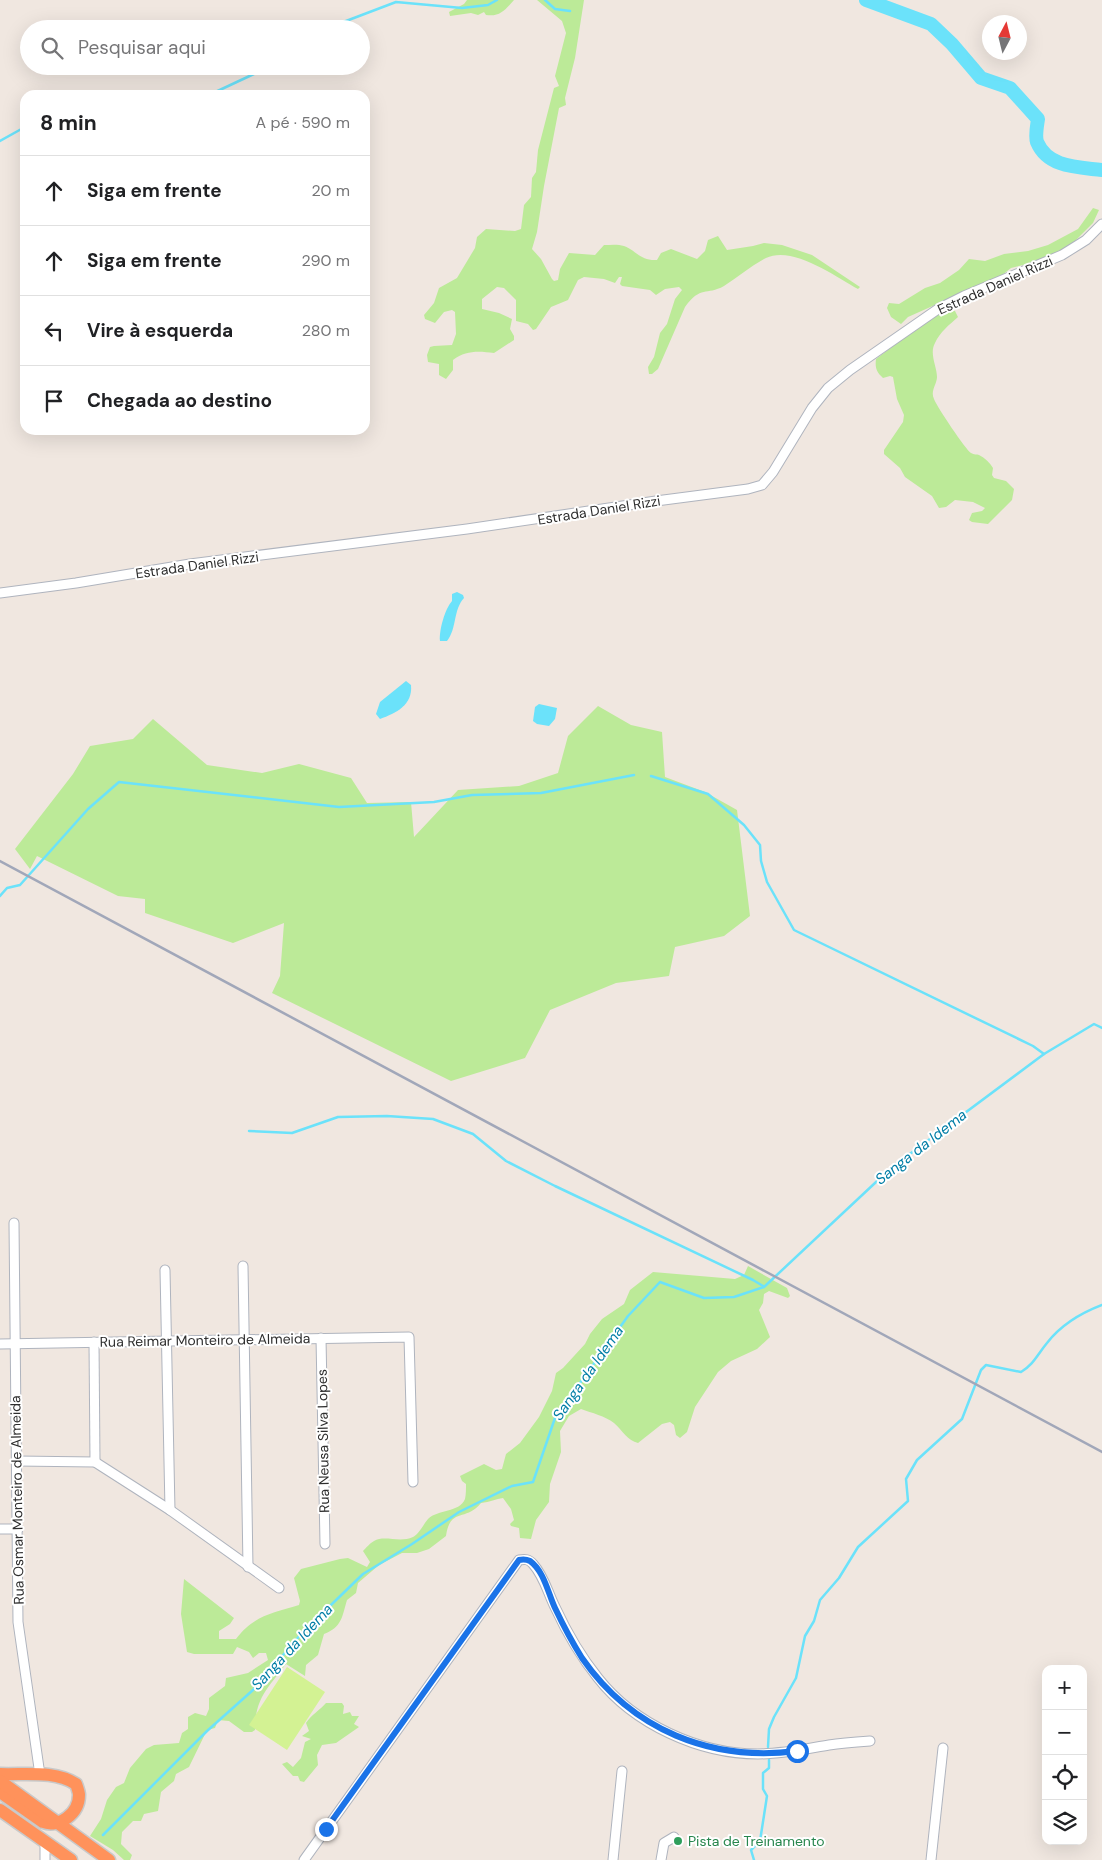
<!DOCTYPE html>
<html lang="pt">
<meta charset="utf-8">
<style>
:root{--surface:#fff;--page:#f2f2f2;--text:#202124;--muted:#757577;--line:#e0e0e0}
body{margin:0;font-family:"DM Sans",sans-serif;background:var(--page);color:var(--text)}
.controls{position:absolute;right:15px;bottom:15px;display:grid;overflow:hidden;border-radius:10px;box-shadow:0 5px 20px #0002}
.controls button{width:45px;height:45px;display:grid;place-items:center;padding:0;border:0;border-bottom:1px solid var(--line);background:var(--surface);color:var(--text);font:25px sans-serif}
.compass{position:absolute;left:982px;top:15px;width:45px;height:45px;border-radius:50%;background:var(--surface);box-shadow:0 5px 20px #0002;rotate:7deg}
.stop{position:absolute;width:15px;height:15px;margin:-11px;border:4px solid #1a73e8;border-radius:50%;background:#fff}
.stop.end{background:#1a73e8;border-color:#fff;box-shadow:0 1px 5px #0008}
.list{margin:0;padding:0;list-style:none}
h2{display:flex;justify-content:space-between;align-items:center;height:65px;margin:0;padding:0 20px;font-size:21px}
h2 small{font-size:16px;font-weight:400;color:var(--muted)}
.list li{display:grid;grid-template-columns:32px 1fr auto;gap:15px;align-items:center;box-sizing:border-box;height:70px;padding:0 20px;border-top:1px solid var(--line)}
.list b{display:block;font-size:19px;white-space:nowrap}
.list em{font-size:16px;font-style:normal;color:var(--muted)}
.icon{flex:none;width:28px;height:28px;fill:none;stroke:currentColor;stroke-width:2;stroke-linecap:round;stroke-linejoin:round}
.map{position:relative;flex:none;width:1102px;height:1860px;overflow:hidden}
.search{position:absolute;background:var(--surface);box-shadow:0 5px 20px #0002;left:20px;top:20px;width:350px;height:55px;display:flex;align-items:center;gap:12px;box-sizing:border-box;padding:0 18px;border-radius:28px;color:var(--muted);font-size:19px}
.panel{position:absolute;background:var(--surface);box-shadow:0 5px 20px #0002;left:20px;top:90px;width:350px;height:345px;border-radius:15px}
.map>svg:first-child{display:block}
.green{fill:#bcea98}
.pitch{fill:#d3f293}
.water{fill:#6be2fa}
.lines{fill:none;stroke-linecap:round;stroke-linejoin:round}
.stream{stroke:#6be2fa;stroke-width:2.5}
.river{stroke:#6be2fa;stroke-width:14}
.minor-casing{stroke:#afb4be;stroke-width:11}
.highway-casing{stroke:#c9c9c9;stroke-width:15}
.minor{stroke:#fff;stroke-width:9}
.highway{stroke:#ff925b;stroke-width:12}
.rail{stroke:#a1a7b9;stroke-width:2.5}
.route{stroke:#1a73e8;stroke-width:6}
.leisure-dot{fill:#2e9e5b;stroke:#fff;stroke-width:2}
.labels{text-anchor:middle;stroke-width:4;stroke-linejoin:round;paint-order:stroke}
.street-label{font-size:14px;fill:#2e2e2e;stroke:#fff}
.leisure-label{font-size:14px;fill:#27864d;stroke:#fff;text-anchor:start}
.water-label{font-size:15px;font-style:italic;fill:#027ea6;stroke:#fff}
</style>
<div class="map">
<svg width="1102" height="1860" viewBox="0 0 1102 1860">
<rect width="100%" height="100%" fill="#f0e7e0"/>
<g class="green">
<path d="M467 0H514C505 10 500 17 486 15L484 12 478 15 471 13 450 16 449 12 464 4Z"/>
<path d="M537 0H584L575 58 565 98 566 105 559 108 544 186 537 232 532 249 541 259 552 279 554 281 558 280 560 269 569 253 595 255 604 245C610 245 618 244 624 246 637 251 640 261 657 260L661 253 671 249 697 259 705 251 708 240 718 236 727 250 753 246 764 243 782 245 812 255 860 287 858 289C835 276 792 245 766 258 751 266 738 277 724 286 706 296 701 285 685 307L658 369 652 374H649L648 367 654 357 660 333 667 324 675 299 682 290 679 287 665 289 656 295 650 290 622 286 620 284 622 277H619L615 283 604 279 584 277 578 280 568 300 551 307 536 329 533 330 528 324 516 321V300L504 288 497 287 482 299V309L499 313 512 319 510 329 514 336V340L494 353C479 351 466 350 453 360V370L446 379 439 375V364L428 362 427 355 430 347 434 346 452 345 456 334 455 312 452 310 444 312 435 323 425 319 424 315 434 303 439 288 457 278 475 248 477 237 486 229 515 231 521 229 524 205 531 197 532 178 536 172 538 150 554 88 559 86 555 76 566 33 562 21Z"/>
<path d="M1093 208 1099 210 1093 223 1072 244 1059 252 1039 261 1011 268 992 283 964 292 908 317 901 324 891 317 887 308 889 303 899 304 925 288 940 283 959 270 969 259 985 261 1004 254 1028 251 1048 245 1078 229Z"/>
<path d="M948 310 955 311 958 317C949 325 940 332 935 343 929 354 937 366 937 377 937 384 930 391 934 399 937 407 966 450 971 453 974 455 977 454 979 455 985 458 990 463 993 468L992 475 994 478 1006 481 1014 489 1012 500 988 524 972 522 969 520 972 513 982 511 985 508 973 502 955 500 946 507 939 508 932 496 905 477 900 468 884 454V450L903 422 904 415 897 399 893 377 890 376 883 378C876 372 875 367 876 359L934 315Z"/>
<path d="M598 706 631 725 662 732 665 777 705 792 737 810 750 916 724 936 675 947 669 976 616 983 550 1010 525 1058 451 1081 272 993 280 976 284 923 233 943 145 913V899L118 896 37 856 30 869 15 849 73 774 90 746 133 739 153 719 207 765 262 773 299 764 351 778 367 803 411 802 414 837 458 790 519 786 558 773 568 736Z"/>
<path d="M748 1266 787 1288 790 1296 788 1298 769 1291 764 1294 763 1303 759 1310 770 1337 757 1349 731 1361 718 1372 695 1407 687 1432 680 1438 676 1435 674 1425 670 1422 662 1424 638 1443C628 1441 622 1430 614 1423 605 1416 592 1413 581 1409L569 1416 560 1431 561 1452 550 1484 549 1502 536 1520 531 1539 520 1538 519 1528 511 1526 510 1524 514 1520 511 1509 503 1498C496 1499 490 1502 481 1503 466 1522 450 1507 446 1536L429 1549 417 1553H402L379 1565 358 1583 356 1593 347 1600C342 1617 342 1627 324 1634L318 1655 306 1665 305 1676 286 1664C268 1688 255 1698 255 1730L252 1732H244L229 1721 218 1720 215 1728 207 1730 189 1767 176 1774 174 1781 161 1792 158 1811 144 1814 141 1821H133L122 1832 121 1844 132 1855 130 1860H124L113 1850 90 1836 101 1819 107 1800 116 1787 124 1783 130 1768 146 1749 154 1745 179 1743 182 1733 188 1729V1717L195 1713 206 1716 209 1709V1698L225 1686 226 1678 248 1673 268 1660 266 1653H259L253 1658 249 1652 237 1647 233 1654H194L187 1652 181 1614 184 1579 234 1618 230 1624 219 1631V1639H236C253 1616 272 1613 299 1605L300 1601 294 1578 301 1569 340 1559 348 1558 367 1567 370 1562 363 1551C366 1548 370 1543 374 1541 384 1535 400 1543 413 1537 419 1534 423 1525 428 1519 438 1509 459 1513 465 1499 466 1495 466 1488 466 1484L462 1481 460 1476 484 1464 496 1470 502 1469 506 1454 520 1443 539 1417 552 1391 556 1373 563 1368 585 1344 590 1334 602 1319 624 1304 630 1290 653 1272 735 1279 744 1275Z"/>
<path d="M326 1703H342L344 1706 343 1714 350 1712 352 1716H359L354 1724 359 1727 336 1743 322 1745 317 1755 318 1765 304 1782 300 1781 298 1776H293L282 1764 287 1762 293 1767 301 1758 305 1742 311 1739 302 1736 309 1731 306 1723C311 1715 320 1710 326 1703Z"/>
</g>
<path class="pitch" d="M287 1667 325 1692 287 1750 249 1725Z"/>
<g class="water">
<path d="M457 592 463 595 464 598C453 610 457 629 447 641H440C439 630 445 609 452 601V594Z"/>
<path d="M406 681 411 685C413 705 396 713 380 719L376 714 380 702Z"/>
<path d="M539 704 557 708 555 719 549 726 537 724 533 721 535 707Z"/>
</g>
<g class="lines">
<g class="stream">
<path d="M545 0 555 9 570 11"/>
<path d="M325 29 396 2 462 8 488 5 497 0"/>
<path d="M209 95 256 73 266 66"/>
<path d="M0 141 25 127"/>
<path d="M651 776 708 794 744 825 760 845 761 861 767 882 794 930 1033 1046 1044 1054"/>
<path d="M0 896 7 888 20 885 88 809 119 782 339 807 434 802 472 795 541 793 634 775"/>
<path d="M249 1131 292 1133 338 1117 387 1116 433 1119 473 1134 506 1161 555 1186 753 1280 763 1286"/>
<path d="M768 1747 769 1729 774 1717 796 1678 805 1636 814 1621 820 1600 839 1578 858 1547 908 1501 906 1479 917 1460 962 1419 981 1370 986 1365 1021 1372C1034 1364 1037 1355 1047 1343 1061 1325 1081 1313 1102 1305"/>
<path d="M103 1835 207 1731 253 1690 302 1633 363 1574 412 1544 459 1512 512 1486 533 1482 555 1418 628 1316 660 1282 704 1298 734 1297 764 1287 891 1168 1044 1054 1094 1024 1102 1028"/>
<path d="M754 1860 751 1850 760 1841 767 1796 763 1789V1773L769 1768V1760"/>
</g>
<path class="river" d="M866 0 931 24 952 44 981 78 1010 88 1038 119C1037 126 1035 136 1037 142 1048 168 1078 167 1102 170"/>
<g class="minor-casing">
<g id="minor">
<path d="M0 593 76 583 190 564 467 529 656 501 748 489 762 485 773 472 812 408 828 388 850 370 938 309 964 296 1062 255 1086 240 1102 224"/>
<path d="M14 1223 18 1622 40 1775"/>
<path d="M243 1266 248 1567"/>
<path d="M165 1270 170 1510"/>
<path d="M321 1338 325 1544"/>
<path d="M94 1342 95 1462"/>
<path d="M0 1344 409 1337 413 1482"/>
<path d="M17 1461 95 1462 170 1510 279 1588"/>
<path d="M0 1529H18"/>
<path d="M45 1860V1842"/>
<path d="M304 1860 519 1560C525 1559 529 1559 533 1564 544 1576 548 1593 555 1607 567 1633 581 1657 598 1678 634 1724 699 1754 758 1754 782 1754 805 1749 829 1745 842 1743 856 1742 870 1741"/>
<path d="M613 1860 622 1771"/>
<path d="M661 1860 664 1843 674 1837"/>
<path d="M931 1860 943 1748"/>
</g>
</g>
<g class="highway-casing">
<g id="highway">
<path d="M0 1774C24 1775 55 1770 76 1784 77 1787 79 1792 79 1795 79 1814 59 1828 43 1822L0 1792"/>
<path d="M0 1781 109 1860"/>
<path d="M0 1810 71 1860"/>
</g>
</g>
<use href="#minor" class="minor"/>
<use href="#highway" class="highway"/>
<path class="rail" d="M0 861 1102 1452"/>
</g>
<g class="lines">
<path class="route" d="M326 1829 519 1560C523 1559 526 1559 530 1561 544 1571 548 1593 555 1608 563 1625 572 1642 582 1658 632 1730 711 1762 797 1751"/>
</g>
<circle class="leisure-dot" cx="678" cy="1841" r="5"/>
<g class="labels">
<g class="street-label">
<text transform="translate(995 285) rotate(-24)" y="5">Estrada Daniel Rizzi</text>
<text transform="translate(599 510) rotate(-9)" y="5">Estrada Daniel Rizzi</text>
<text transform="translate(197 565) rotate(-8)" y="5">Estrada Daniel Rizzi</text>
<text transform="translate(205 1340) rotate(-1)" y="5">Rua Reimar Monteiro de Almeida</text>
<text transform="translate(323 1441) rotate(-91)" y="5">Rua Neusa Silva Lopes</text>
<text transform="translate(17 1500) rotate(-91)" y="5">Rua Osmar Monteiro de Almeida</text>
</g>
<g class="leisure-label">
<text x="688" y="1846">Pista de Treinamento</text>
</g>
<g class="water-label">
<text transform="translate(921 1147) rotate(-38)" y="5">Sanga da Idema</text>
<text transform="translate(588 1373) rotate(-55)" y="5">Sanga da Idema</text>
<text transform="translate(292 1647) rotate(-47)" y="5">Sanga da Idema</text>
</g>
</g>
</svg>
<div class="controls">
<button>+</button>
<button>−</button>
<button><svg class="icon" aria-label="locate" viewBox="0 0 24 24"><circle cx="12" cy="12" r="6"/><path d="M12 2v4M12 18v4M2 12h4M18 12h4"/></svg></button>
<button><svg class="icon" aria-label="layers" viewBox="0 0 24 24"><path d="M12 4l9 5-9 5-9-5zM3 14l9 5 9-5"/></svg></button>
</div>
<svg class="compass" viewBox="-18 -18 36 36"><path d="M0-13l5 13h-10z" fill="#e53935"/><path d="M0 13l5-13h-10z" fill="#757577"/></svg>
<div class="stop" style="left:797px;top:1751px"></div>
<div class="stop end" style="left:326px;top:1829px"></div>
<div class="search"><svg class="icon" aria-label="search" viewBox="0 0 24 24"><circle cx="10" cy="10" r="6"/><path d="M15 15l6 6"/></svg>Pesquisar aqui</div>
<section class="panel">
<h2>8 min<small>A pé · 590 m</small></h2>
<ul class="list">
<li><svg class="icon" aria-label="ahead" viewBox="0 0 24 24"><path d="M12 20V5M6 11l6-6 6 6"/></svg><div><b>Siga em frente</b></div><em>20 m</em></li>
<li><svg class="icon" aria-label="ahead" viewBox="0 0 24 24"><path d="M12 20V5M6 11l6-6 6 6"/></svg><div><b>Siga em frente</b></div><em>290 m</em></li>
<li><svg class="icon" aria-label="left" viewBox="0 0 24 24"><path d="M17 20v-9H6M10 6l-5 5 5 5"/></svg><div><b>Vire à esquerda</b></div><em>280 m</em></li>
<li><svg class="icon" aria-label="arrive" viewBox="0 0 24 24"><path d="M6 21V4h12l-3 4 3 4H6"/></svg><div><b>Chegada ao destino</b></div></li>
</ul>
</section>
</div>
